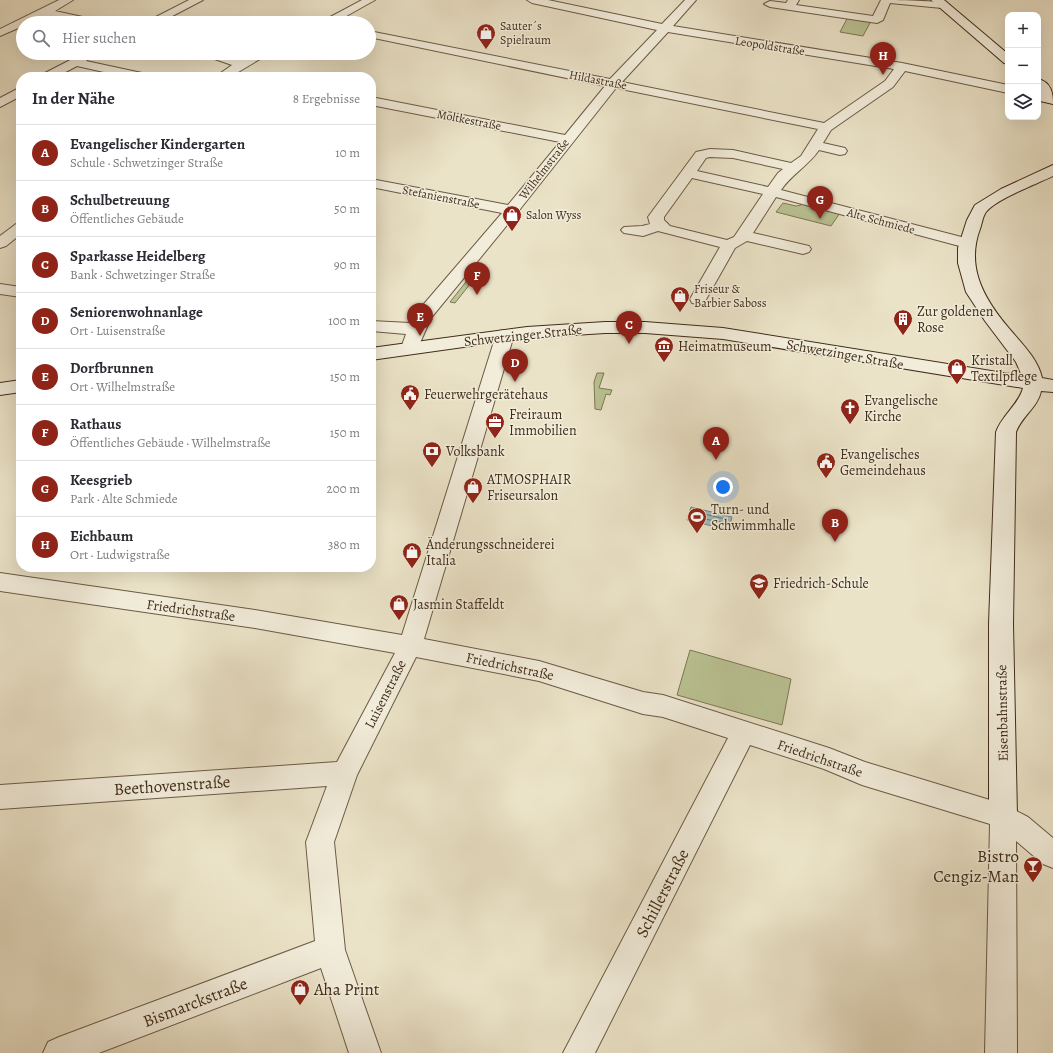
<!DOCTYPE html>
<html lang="de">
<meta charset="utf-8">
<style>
:root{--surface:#fff;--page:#f7f7f7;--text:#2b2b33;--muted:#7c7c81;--line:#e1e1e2;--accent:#8f2418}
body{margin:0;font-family:Alegreya,serif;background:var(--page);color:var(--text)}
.controls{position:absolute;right:12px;top:12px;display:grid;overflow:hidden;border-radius:8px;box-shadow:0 4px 16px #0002}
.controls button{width:36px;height:36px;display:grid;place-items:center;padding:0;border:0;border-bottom:1px solid var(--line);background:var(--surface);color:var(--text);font:20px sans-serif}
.you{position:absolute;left:723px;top:487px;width:14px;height:14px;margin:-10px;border:3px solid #fff;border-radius:50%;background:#1a73e8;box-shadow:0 0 0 6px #1a73e833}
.badge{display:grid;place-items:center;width:26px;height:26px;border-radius:50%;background:var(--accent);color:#fff;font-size:13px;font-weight:700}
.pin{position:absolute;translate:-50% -33px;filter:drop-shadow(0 1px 2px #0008)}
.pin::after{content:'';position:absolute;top:21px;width:14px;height:12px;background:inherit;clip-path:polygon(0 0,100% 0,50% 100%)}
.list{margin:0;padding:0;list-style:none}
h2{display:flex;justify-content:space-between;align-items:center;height:52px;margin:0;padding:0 16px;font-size:17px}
h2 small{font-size:13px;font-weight:400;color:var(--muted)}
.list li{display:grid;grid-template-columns:26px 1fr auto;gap:12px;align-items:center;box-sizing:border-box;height:56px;padding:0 16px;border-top:1px solid var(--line)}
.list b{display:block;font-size:15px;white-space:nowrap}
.list p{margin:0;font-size:13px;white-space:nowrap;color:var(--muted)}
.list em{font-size:13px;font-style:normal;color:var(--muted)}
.icon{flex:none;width:22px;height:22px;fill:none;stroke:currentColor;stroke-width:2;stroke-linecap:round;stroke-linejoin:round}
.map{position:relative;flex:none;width:1053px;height:1053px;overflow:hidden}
.search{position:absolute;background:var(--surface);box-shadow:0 4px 16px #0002;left:16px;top:16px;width:360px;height:44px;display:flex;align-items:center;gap:10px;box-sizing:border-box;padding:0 14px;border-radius:22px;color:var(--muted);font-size:15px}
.panel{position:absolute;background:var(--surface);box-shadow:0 4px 16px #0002;left:16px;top:72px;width:360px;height:500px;border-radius:16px}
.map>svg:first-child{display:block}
.green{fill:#bac394;stroke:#7d7856}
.water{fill:#9cbcbf;stroke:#77827d}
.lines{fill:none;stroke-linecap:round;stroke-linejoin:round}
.shore{stroke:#6e746c;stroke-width:1}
.street-casing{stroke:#6b5a45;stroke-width:2}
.secondary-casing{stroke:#402c19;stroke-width:2}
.street{fill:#f2eddb;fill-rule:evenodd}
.secondary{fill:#f2eddb;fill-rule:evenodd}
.labels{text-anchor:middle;stroke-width:3;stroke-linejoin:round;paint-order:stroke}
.far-poi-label{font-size:12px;fill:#402c19;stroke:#f2eddb;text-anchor:start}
.far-street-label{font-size:12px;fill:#402c19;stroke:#f2eddb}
.poi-label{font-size:14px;fill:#402c19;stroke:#f2eddb;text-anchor:start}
.street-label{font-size:14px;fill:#402c19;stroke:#f2eddb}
.near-street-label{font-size:17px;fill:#402c19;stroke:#f2eddb}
.near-poi-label{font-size:17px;fill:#402c19;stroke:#f2eddb;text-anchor:end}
</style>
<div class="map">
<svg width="1053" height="1053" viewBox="0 0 1053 1053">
<rect width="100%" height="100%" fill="#ebe3c8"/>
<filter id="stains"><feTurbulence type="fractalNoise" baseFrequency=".005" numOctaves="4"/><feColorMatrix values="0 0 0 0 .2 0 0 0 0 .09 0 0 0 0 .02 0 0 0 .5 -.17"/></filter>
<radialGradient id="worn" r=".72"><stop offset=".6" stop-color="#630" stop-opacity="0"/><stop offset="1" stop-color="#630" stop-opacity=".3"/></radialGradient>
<g class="green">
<path d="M848 17 871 21 863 36 840 32Z"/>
<path d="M803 202 840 213 831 226 776 212 783 203 796 206 801 205Z"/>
<path d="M473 273 478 274 455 303 450 302Z"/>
<path d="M597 373H604L599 388 612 390 610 395 606 394 601 410 595 409 594 382Z"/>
<path d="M690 650 791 679 782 725 677 695Z"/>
</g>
<path class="water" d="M691 507 732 517 729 530 687 520Z"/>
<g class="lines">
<path class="shore" d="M696 512 725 519 726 523 694 517 693 515Z"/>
<g class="street-casing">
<g id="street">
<path d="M59 0H73L55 11 101 21 103 23H81L45 16 30 23H23V26L0 36V29Z"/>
<path d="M189 0H203L159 23H144Z"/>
<path d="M362 0H375L334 23H319Z"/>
<path d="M527 0H548L662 24 685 0H696L673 26 902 63 1008 85V93L905 71 893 87 831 130 823 143 845 148 847 151 845 154 840 155 819 150C808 166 792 174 781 190L973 240 975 243 973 246 967 248 776 197 753 233 809 246 811 249 809 252 803 254 747 241 735 248 704 303 698 304 692 303 690 299 720 247 658 231 643 236 624 233 621 230 624 227 642 226 650 224 648 217 696 152 710 149 733 150 791 163 801 156 818 129 616 88 517 213 431 318 416 352 410 353 404 352 401 348 406 334 371 331V321L410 323 417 312 502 213 371 187V179L508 205 560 142 371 105V97L565 135 605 86 369 37V31L610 79 657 30 532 3ZM668 32 894 69 885 81 824 123 622 82ZM710 157 733 158 783 169 778 173 768 187 697 171 706 158ZM692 178 763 194 734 237 727 240 670 226 664 220V217Z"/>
<path d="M788 0H799L796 5 873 16 881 0C893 0 941 0 948 5L942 8 890 3 883 20 877 23 770 7 764 4 770 1 786 3Z"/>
<path d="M84 53H90L92 56 86 61 142 73 144 76 126 77 77 66 56 77H41L43 74Z"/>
<path d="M204 53H222L241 60 255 53H270L230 77H215L232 65 206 56Z"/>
<path d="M21 87V96L0 107V98Z"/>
<path d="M21 222V234L6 246 0 248V236L16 224Z"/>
<path d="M0 284 21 287V297L0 294Z"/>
<path d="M505 330 511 331 514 335 424 639 539 661 643 692 663 695 829 748 865 762 1003 804 1028 817 1053 838V868L1043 864 1016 841 1017 1053H985L990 824 862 785 824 769 750 745 595 1053H563L728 738 663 717 643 714 539 681 416 657 357 775 334 842 345 950 381 1053H349L321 968 99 1053H43L48 1042 59 1037 315 941 306 842 327 786 0 809V785L337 762 395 653 255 628 0 591V573L255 610 402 635 496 335 499 331Z"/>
</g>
</g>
<g class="secondary-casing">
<g id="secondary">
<path d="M931 0H944L1008 54V64L1004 63Z"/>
<path d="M1038 79C1051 82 1053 93 1053 104L1040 101 1038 98Z"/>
<path d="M1053 165V176C1037 184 996 199 986 212 983 216 982 223 980 229 966 266 983 297 1007 326 1019 341 1038 358 1042 378L1053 380V392L1041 391C1038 407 1022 416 1016 432L1013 624 1017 816 1013 825 1003 829 993 825 989 816V624L996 432C1002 415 1019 404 1023 388L723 339 645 333H605L527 338 371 360V348L527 327 605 322H645L723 328 1022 376 1016 362 985 321 966 292 958 263V248L967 220 975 205 1001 189Z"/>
<path d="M21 380V392L0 395V383Z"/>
</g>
</g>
<use href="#street" class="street"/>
<use href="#secondary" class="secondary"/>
</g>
<defs>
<g id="shop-pin" transform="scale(1)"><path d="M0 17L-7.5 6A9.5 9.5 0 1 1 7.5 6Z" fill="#8f2418" stroke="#f2eddb"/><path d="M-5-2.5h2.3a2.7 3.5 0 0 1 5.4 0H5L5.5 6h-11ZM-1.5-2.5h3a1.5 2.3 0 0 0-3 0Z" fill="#fff"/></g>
<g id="building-pin" transform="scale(1)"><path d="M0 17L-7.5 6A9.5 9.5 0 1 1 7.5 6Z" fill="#8f2418" stroke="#f2eddb"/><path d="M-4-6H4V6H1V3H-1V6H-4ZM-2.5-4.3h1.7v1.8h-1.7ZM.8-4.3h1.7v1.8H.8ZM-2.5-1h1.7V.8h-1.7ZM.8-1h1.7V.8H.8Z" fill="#fff"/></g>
<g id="museum-pin" transform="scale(1)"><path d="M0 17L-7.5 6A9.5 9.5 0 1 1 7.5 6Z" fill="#8f2418" stroke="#f2eddb"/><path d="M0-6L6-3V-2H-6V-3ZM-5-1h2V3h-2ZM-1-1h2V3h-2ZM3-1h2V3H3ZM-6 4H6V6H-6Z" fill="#fff"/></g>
<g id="civic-pin" transform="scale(1)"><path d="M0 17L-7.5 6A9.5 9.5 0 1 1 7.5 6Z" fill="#8f2418" stroke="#f2eddb"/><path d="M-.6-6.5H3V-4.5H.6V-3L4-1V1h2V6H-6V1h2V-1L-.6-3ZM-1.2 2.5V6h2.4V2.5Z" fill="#fff"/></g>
<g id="church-pin" transform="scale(1)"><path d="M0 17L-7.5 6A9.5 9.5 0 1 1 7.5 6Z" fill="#8f2418" stroke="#f2eddb"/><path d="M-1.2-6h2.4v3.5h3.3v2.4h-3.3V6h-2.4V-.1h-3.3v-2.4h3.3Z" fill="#fff"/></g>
<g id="office-pin" transform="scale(1)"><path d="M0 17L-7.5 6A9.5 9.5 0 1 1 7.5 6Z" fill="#8f2418" stroke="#f2eddb"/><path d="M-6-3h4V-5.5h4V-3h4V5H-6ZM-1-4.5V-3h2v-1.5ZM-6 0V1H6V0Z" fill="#fff"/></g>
<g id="bank-pin" transform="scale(1)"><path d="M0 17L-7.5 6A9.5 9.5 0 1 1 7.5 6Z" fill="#8f2418" stroke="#f2eddb"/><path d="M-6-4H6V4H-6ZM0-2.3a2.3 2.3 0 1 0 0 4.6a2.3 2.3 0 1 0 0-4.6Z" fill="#fff"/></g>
<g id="stadium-pin" transform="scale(1)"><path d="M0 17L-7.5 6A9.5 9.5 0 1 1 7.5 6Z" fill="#8f2418" stroke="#f2eddb"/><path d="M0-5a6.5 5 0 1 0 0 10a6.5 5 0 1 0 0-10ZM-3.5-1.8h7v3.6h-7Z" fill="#fff"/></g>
<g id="school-pin" transform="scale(1)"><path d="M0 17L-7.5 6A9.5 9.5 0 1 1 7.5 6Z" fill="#8f2418" stroke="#f2eddb"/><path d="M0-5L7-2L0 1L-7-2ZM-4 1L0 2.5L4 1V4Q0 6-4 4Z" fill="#fff"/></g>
<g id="bar-pin" transform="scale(1)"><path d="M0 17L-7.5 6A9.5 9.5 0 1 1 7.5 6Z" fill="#8f2418" stroke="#f2eddb"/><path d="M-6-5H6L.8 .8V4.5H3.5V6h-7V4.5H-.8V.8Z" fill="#fff"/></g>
</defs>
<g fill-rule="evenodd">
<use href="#shop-pin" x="486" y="33"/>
<use href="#shop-pin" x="512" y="215"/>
<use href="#shop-pin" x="680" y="296"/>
<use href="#building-pin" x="903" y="319"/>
<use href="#museum-pin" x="664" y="346"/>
<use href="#shop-pin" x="957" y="368"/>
<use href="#civic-pin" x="410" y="394"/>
<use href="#church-pin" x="850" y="408"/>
<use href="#office-pin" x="495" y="422"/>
<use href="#bank-pin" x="432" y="451"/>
<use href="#civic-pin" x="826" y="462"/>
<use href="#shop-pin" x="473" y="487"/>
<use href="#stadium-pin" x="697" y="517"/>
<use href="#shop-pin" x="412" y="552"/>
<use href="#school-pin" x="759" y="583"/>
<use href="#shop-pin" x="399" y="604"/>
<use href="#bar-pin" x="1033" y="866"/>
<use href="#shop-pin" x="300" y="989"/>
</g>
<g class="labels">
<g class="far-poi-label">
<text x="500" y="30">Sauter´s<tspan x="500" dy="14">Spielraum</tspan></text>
<text x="526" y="219">Salon Wyss</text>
<text x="694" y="293">Friseur &amp;<tspan x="694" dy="14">Barbier Saboss</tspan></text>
</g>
<g class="far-street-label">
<text transform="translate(770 46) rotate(9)" y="4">Leopoldstraße</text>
<text transform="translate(598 80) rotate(11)" y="4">Hildastraße</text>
<text transform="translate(469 120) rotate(11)" y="4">Moltkestraße</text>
<text transform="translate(544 169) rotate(-52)" y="4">Wilhelmstraße</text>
<text transform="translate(441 197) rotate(11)" y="4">Stefanienstraße</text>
<text transform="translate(881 221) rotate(15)" y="4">Alte Schmiede</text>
</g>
<g class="poi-label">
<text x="917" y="316">Zur goldenen<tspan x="917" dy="16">Rose</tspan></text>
<text x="678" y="351">Heimatmuseum</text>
<text x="971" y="365">Kristall<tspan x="971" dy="16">Textilpflege</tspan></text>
<text x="424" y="399">Feuerwehrgerätehaus</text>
<text x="864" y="405">Evangelische<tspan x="864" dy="16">Kirche</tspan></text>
<text x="509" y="419">Freiraum<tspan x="509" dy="16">Immobilien</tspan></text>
<text x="446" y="456">Volksbank</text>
<text x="840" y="459">Evangelisches<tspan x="840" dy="16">Gemeindehaus</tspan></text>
<text x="487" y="484">ATMOSPHAIR<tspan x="487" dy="16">Friseursalon</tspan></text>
<text x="711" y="514">Turn- und<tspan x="711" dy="16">Schwimmhalle</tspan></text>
<text x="426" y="549">Änderungsschneiderei<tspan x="426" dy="16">Italia</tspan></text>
<text x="773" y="588">Friedrich-Schule</text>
<text x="413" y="609">Jasmin Staffeldt</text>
</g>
<g class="street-label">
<text transform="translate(523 335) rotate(-6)" y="5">Schwetzinger Straße</text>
<text transform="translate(845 354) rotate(10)" y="5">Schwetzinger Straße</text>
<text transform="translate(191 610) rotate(8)" y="5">Friedrichstraße</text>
<text transform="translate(510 666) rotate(12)" y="5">Friedrichstraße</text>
<text transform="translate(385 694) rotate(-63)" y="5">Luisenstraße</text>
<text transform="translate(1002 713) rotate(-91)" y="5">Eisenbahnstraße</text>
<text transform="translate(820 758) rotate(19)" y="5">Friedrichstraße</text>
</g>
<g class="near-street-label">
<text transform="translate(172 785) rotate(-4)" y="6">Beethovenstraße</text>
<text transform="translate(662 893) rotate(-63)" y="6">Schillerstraße</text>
<text transform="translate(195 1002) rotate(-21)" y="6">Bismarckstraße</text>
</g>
<g class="near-poi-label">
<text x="1019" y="862">Bistro<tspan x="1019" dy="20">Cengiz-Man</tspan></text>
<text x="314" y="995" text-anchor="start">Aha Print</text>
</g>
</g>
<rect width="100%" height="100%" filter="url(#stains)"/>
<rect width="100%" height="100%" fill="url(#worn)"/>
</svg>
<div class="controls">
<button>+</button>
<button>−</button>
<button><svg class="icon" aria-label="layers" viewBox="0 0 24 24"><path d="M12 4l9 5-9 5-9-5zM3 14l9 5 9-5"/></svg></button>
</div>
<div class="you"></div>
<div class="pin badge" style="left:716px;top:460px">A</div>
<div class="pin badge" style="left:835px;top:542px">B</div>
<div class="pin badge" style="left:629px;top:344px">C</div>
<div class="pin badge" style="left:515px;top:382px">D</div>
<div class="pin badge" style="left:420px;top:336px">E</div>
<div class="pin badge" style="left:477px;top:295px">F</div>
<div class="pin badge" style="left:820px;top:219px">G</div>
<div class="pin badge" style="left:883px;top:75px">H</div>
<div class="search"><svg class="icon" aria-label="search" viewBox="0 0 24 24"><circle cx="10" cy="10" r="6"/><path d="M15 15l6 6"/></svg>Hier suchen</div>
<section class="panel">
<h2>In der Nähe<small>8 Ergebnisse</small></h2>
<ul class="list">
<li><span class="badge">A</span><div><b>Evangelischer Kindergarten</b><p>Schule · Schwetzinger Straße</p></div><em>10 m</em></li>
<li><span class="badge">B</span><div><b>Schulbetreuung</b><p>Öffentliches Gebäude</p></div><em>50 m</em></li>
<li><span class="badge">C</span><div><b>Sparkasse Heidelberg</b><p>Bank · Schwetzinger Straße</p></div><em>90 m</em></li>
<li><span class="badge">D</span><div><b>Seniorenwohnanlage</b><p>Ort · Luisenstraße</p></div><em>100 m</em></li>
<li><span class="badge">E</span><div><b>Dorfbrunnen</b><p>Ort · Wilhelmstraße</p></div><em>150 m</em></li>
<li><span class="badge">F</span><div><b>Rathaus</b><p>Öffentliches Gebäude · Wilhelmstraße</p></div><em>150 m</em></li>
<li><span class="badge">G</span><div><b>Keesgrieb</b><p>Park · Alte Schmiede</p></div><em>200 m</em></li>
<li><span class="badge">H</span><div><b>Eichbaum</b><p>Ort · Ludwigstraße</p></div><em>380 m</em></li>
</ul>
</section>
</div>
